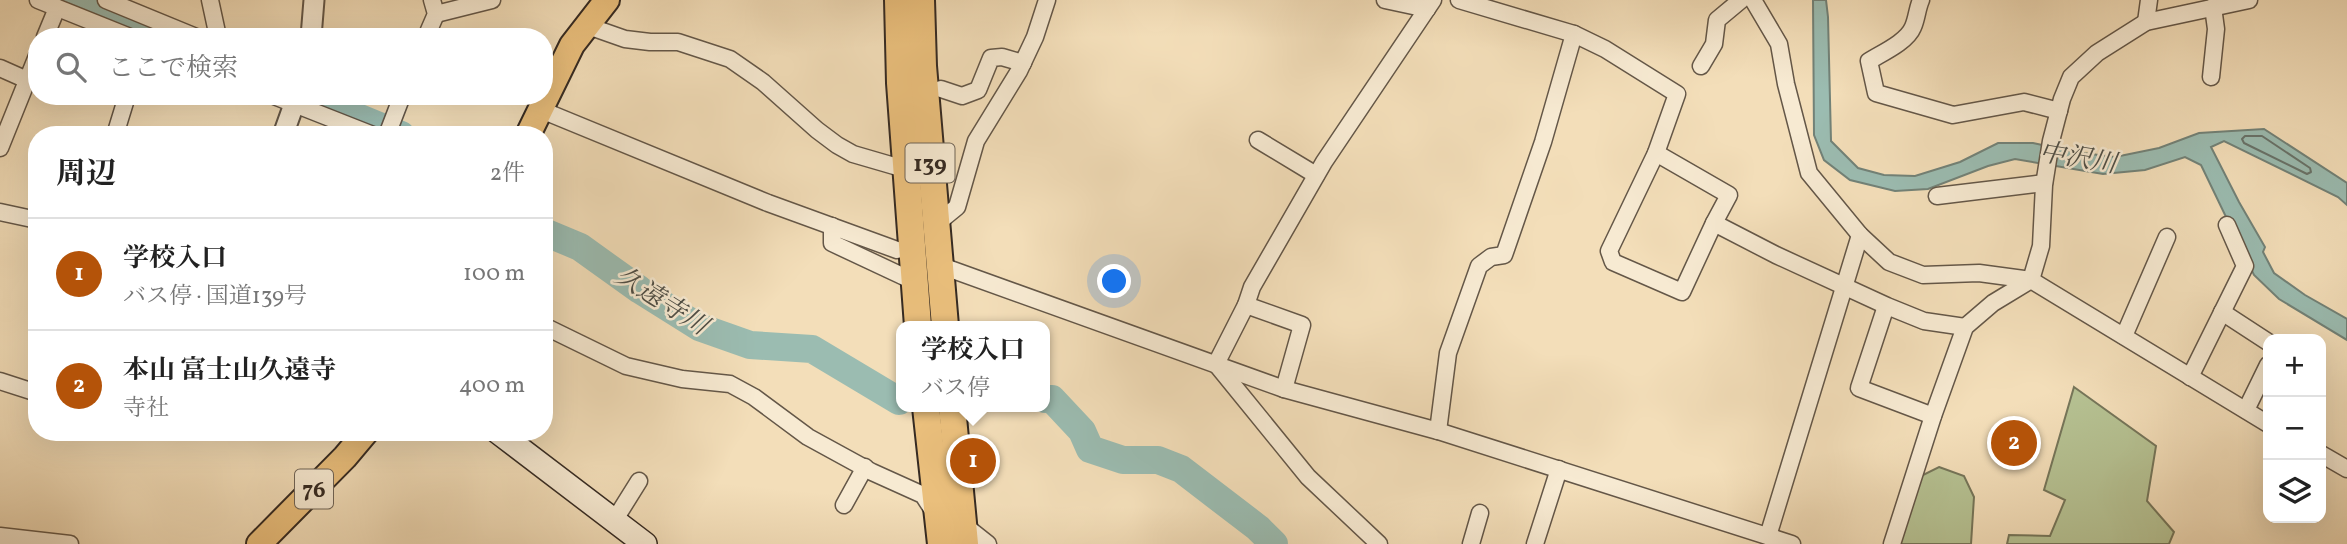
<!DOCTYPE html>
<html lang="ja">
<meta charset="utf-8">
<style>
:root{--surface:#fff;--page:#f6f6f6;--text:#222;--muted:#767676;--line:#e0e0e0;--accent:#b45309}
body{margin:0;font-family:Vollkorn,"Noto Serif JP",serif;background:var(--page);color:var(--text)}
.controls{position:absolute;right:21px;bottom:21px;display:grid;overflow:hidden;border-radius:14px;box-shadow:0 7px 28px #0002}
.controls button{width:63px;height:63px;display:grid;place-items:center;padding:0;border:0;border-bottom:2px solid var(--line);background:var(--surface);color:var(--text);font:35px sans-serif}
.you{position:absolute;left:1115px;top:282px;width:24px;height:24px;margin:-18px;border:5px solid #fff;border-radius:50%;background:#1a73e8;box-shadow:0 0 0 10px #1a73e833}
.badge{display:grid;place-items:center;width:46px;height:46px;border-radius:50%;background:var(--accent);color:#fff;font-size:23px;font-weight:700}
.pin{position:absolute;translate:-50% -50%;border:4px solid #fff;box-shadow:0 2px 7px #0006}
.popup{position:absolute;left:896px;top:321px;width:154px;height:91px;box-sizing:border-box;display:grid;place-content:center;border-radius:14px;background:var(--surface);filter:drop-shadow(0 2px 5px #0005);font-size:23px;white-space:nowrap;color:var(--muted)}
.popup b{font-size:26px;color:var(--text)}
.popup::after{content:'';position:absolute;left:50%;top:100%;margin-left:-14px;border:14px solid transparent;border-top-color:var(--surface)}
.list{margin:0;padding:0;list-style:none}
h2{display:flex;justify-content:space-between;align-items:center;height:91px;margin:0;padding:0 28px;font-size:30px}
h2 small{font-size:23px;font-weight:400;color:var(--muted)}
.list li{display:grid;grid-template-columns:46px 1fr auto;gap:21px;align-items:center;box-sizing:border-box;height:112px;padding:0 28px;border-top:2px solid var(--line)}
.list b{display:block;font-size:26px;white-space:nowrap}
.list p{margin:0;font-size:23px;white-space:nowrap;color:var(--muted)}
.list em{font-size:23px;font-style:normal;color:var(--muted)}
.icon{flex:none;width:38px;height:38px;fill:none;stroke:currentColor;stroke-width:2;stroke-linecap:round;stroke-linejoin:round}
.map{position:relative;flex:none;width:2347px;height:544px;overflow:hidden}
.search{position:absolute;background:var(--surface);box-shadow:0 7px 28px #0002;left:28px;top:28px;width:525px;height:77px;display:flex;align-items:center;gap:18px;box-sizing:border-box;padding:0 24px;border-radius:28px;color:var(--muted);font-size:26px}
.panel{position:absolute;background:var(--surface);box-shadow:0 7px 28px #0002;left:28px;top:126px;width:525px;height:315px;border-radius:28px}
.map>svg:first-child{display:block}
.green{fill:#b6c293;stroke:#76765a;stroke-width:2}
.water{fill:#9bbcb1;stroke:#728278;stroke-width:2}
.lines{fill:none;stroke-linecap:round;stroke-linejoin:round}
.shore{stroke:#68736a;stroke-width:2}
.river{stroke:#9bbcb1;stroke-width:28}
.minor-casing{stroke:#645748;stroke-width:19}
.tertiary-casing{stroke:#645748;stroke-width:23}
.secondary-casing{stroke:#352a22;stroke-width:26}
.primary-casing{stroke:#352a22;stroke-width:28}
.trunk-casing{stroke:#352a22;stroke-width:30}
.minor{stroke:#f7ead2;stroke-width:16}
.tertiary{stroke:#f7ead2;stroke-width:19}
.secondary{stroke:#f7ead2;stroke-width:23}
.primary{stroke:#eabf7c;stroke-width:24}
.trunk{stroke:#eabf7c;stroke-width:26}
.labels{text-anchor:middle;stroke-width:5;stroke-linejoin:round;paint-order:stroke}
.shield{fill:#f7ead2;stroke:#6f6457;stroke-width:2}
.shield-label{font-size:23px;font-weight:bold;fill:#352a22}
.water-label{font-size:26px;font-style:italic;fill:#4e4e46;stroke:#f7ead2}
</style>
<div class="map">
<svg width="2347" height="544" viewBox="0 0 2347 544">
<rect width="100%" height="100%" fill="#f3deb9"/>
<filter id="stains"><feTurbulence type="fractalNoise" baseFrequency=".00286" numOctaves="4"/><feColorMatrix values="0 0 0 0 .2 0 0 0 0 .09 0 0 0 0 .02 0 0 0 .5 -.17"/></filter>
<radialGradient id="worn" r=".72"><stop offset=".6" stop-color="#630" stop-opacity="0"/><stop offset="1" stop-color="#630" stop-opacity=".3"/></radialGradient>
<g class="green">
<path d="M2074 387 2156 446 2147 501 2174 532 2169 544H2007L2009 535 2050 536 2065 500 2044 490Z"/>
<path d="M1939 467 1964 476 1974 497 1971 544H1897L1915 479Z"/>
</g>
<path class="water" d="M1813 0H1826L1828 17 1831 141 1858 168 1884 175 1915 176 1960 162 1998 143H2033L2075 152 2115 157 2159 148 2199 133 2264 129 2347 183V205L2338 197 2224 141 2211 147 2239 202 2265 247 2263 252 2274 273 2305 295 2347 319V340L2279 299 2254 275 2201 165 2185 157 2145 170 2103 174 2015 159 1988 166 1928 189 1895 191 1850 180 1824 160 1814 135Z"/>
<g class="lines">
<path class="shore" d="M2245 136H2262L2310 168 2311 172 2307 174 2244 143 2242 139Z"/>
<g class="river">
<path d="M69 0 162 37"/>
<path d="M306 96 401 135"/>
<path d="M544 232 580 247 640 290 699 327 750 345 812 349 899 401"/>
<path d="M1045 399H1052L1082 431 1090 449 1123 460H1158L1181 469 1258 528 1274 544"/>
</g>
<g class="minor-casing">
<g id="minor">
<path d="M38 0 130 37"/>
<path d="M106 0 196 37"/>
<path d="M210 0 218 37"/>
<path d="M1385 0 1427 9"/>
<path d="M1459 0 1574 34 1605 49 1677 94 1656 153 1609 251 1613 262 1682 292 1714 223 1776 255 1887 306 1924 321 1965 327"/>
<path d="M1753 0 1779 44 1786 84 1809 173 1860 235 1889 262 1923 275 1979 273 2031 280 2268 424"/>
<path d="M1921 0C1917 9 1917 18 1913 27 1907 42 1882 53 1869 61L1876 93 1953 115 2024 102 2059 111"/>
<path d="M436 14 492 0"/>
<path d="M2146 22 2149 0"/>
<path d="M588 26 625 39 650 42H678L730 59 763 82 817 130 837 145 853 154 908 170"/>
<path d="M45 37 57 8"/>
<path d="M426 37 436 14 432 0"/>
<path d="M1701 66 1714 44 1717 20 1741 0"/>
<path d="M0 68 27 80"/>
<path d="M2211 77 2216 29 2213 7"/>
<path d="M941 89 962 96 978 90 991 58 1002 57 1023 63"/>
<path d="M274 96 373 135"/>
<path d="M539 109 768 203 897 250"/>
<path d="M115 135 127 96"/>
<path d="M387 135 402 96"/>
<path d="M1258 140 1316 175"/>
<path d="M0 148 37 56"/>
<path d="M1656 153 1729 195 1714 223"/>
<path d="M1937 196 2044 183"/>
<path d="M0 212 37 220"/>
<path d="M935 225 957 207 976 141 1019 71 1035 37 1047 0"/>
<path d="M832 226V243L913 281"/>
<path d="M939 265 1284 389 1438 431 1792 544"/>
<path d="M1246 305 1302 325 1284 389"/>
<path d="M1886 306 1859 388 1933 416"/>
<path d="M2222 312 2268 342"/>
<path d="M544 324 546 327 626 366 682 379 730 384 754 397 808 437 872 472 923 495 934 512"/>
<path d="M2124 336 2167 237"/>
<path d="M2190 377 2245 266 2227 225"/>
<path d="M0 381 37 393"/>
<path d="M2246 410 2268 365"/>
<path d="M1438 431 1448 353 1479 266 1491 257 1504 255 1543 142 1574 34"/>
<path d="M2321 454 2347 469"/>
<path d="M844 505 865 467"/>
<path d="M614 521 639 481"/>
<path d="M964 525 988 544"/>
<path d="M0 536 70 544"/>
<path d="M1768 536 1860 235"/>
<path d="M1379 544 1308 477 1216 364 1246 305 1252 287 1324 162 1433 0"/>
<path d="M1471 544 1480 513"/>
<path d="M1535 544 1559 469"/>
<path d="M1892 544 1933 416 1965 327 1993 303 2031 280 2041 246 2044 185 2051 141 2062 99 2071 77 2097 53 2146 22 2249 0"/>
</g>
</g>
<g class="tertiary-casing">
<g id="tertiary">
<path d="M311 37 314 0"/>
<path d="M283 135 297 96"/>
</g>
</g>
<g class="secondary-casing">
<path id="secondary" d="M498 432 645 544"/>
</g>
<g class="primary-casing">
<g id="primary">
<path d="M528 135 572 45 607 0"/>
<path d="M259 544 345 457 366 432"/>
</g>
</g>
<g class="trunk-casing">
<g id="trunk">
<path d="M898 0 900 83 918 326"/>
<path d="M921 0 923 66 945 326"/>
<path d="M926 407 941 544"/>
<path d="M952 407 965 544"/>
</g>
</g>
<use href="#minor" class="minor"/>
<use href="#tertiary" class="tertiary"/>
<use href="#secondary" class="secondary"/>
<use href="#primary" class="primary"/>
<use href="#trunk" class="trunk"/>
</g>
<g class="labels">
<g class="shield">
<rect x="905.5" y="143.5" width="49" height="39" rx="5"/>
<rect x="295" y="469.5" width="38" height="39" rx="5"/>
</g>
<g class="shield-label">
<text x="930" y="171">139</text>
<text x="314" y="497">76</text>
</g>
<g class="water-label">
<text transform="translate(2078 157) rotate(9)" y="9">中沢川</text>
<text transform="translate(662 300) rotate(32)" y="9">久遠寺川</text>
</g>
</g>
<rect width="100%" height="100%" filter="url(#stains)"/>
<rect width="100%" height="100%" fill="url(#worn)"/>
</svg>
<div class="controls">
<button>+</button>
<button>−</button>
<button><svg class="icon" aria-label="layers" viewBox="0 0 24 24"><path d="M12 4l9 5-9 5-9-5zM3 14l9 5 9-5"/></svg></button>
</div>
<div class="you"></div>
<div class="pin badge" style="left:973px;top:461px">1</div>
<div class="popup"><b>学校入口</b>バス停</div>
<div class="pin badge" style="left:2014px;top:443px">2</div>
<div class="search"><svg class="icon" aria-label="search" viewBox="0 0 24 24"><circle cx="10" cy="10" r="6"/><path d="M15 15l6 6"/></svg>ここで検索</div>
<section class="panel">
<h2>周辺<small>2件</small></h2>
<ul class="list">
<li><span class="badge">1</span><div><b>学校入口</b><p>バス停 · 国道139号</p></div><em>100 m</em></li>
<li><span class="badge">2</span><div><b>本山 富士山久遠寺</b><p>寺社</p></div><em>400 m</em></li>
</ul>
</section>
</div>
